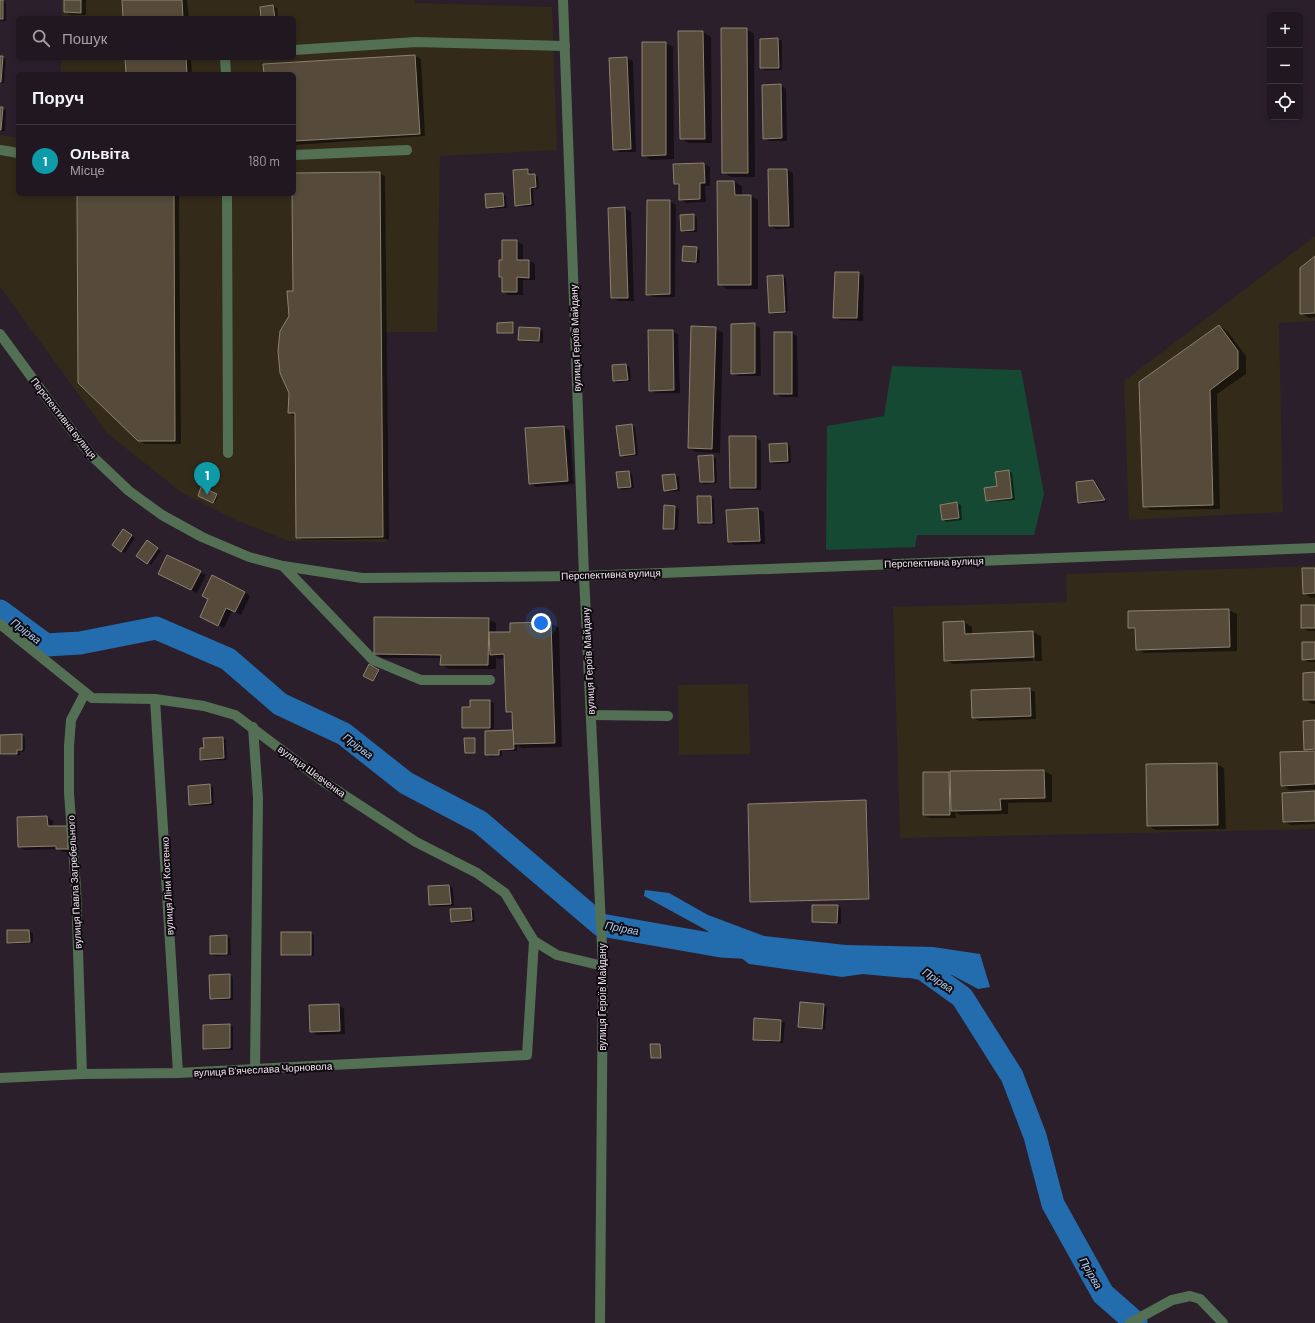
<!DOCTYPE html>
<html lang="uk">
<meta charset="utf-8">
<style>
:root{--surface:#211721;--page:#2d242e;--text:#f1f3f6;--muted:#a29fa5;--line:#3e363f;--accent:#d93025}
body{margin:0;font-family:Barlow,sans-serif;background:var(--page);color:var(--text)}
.controls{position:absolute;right:12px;top:12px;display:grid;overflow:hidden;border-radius:6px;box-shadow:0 2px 6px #0003}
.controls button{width:36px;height:36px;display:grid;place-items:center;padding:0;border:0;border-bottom:1px solid var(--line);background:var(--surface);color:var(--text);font:20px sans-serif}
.you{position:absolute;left:541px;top:623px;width:14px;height:14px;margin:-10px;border:3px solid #fff;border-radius:50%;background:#1a73e8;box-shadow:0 0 0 6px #1a73e833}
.badge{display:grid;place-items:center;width:26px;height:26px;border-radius:50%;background:var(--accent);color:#fff;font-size:13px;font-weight:700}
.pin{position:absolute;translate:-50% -33px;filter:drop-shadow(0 1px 2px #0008)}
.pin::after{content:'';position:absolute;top:21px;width:14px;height:12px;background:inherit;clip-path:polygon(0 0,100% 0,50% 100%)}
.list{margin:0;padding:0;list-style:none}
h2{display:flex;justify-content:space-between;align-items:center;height:52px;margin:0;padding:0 16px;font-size:17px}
h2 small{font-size:13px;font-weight:400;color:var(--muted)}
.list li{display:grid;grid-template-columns:26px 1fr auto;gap:12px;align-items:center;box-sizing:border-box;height:72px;padding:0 16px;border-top:1px solid var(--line)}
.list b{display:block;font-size:15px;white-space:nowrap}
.list p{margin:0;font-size:13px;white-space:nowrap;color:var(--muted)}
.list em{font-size:13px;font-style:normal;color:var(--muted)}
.icon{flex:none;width:22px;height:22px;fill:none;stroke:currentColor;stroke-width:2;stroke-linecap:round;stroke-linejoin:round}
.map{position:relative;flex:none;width:1315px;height:1323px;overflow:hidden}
.search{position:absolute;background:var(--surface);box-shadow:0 2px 6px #0003;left:16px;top:16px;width:280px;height:44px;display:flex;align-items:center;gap:10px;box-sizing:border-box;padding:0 14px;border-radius:6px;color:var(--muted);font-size:15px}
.panel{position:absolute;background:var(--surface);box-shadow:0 2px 6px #0003;left:16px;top:72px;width:280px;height:124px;border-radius:6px}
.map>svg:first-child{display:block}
.industrial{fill:#332a1a}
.green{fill:#154933}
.water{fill:#236dae}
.shadow{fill:#0007}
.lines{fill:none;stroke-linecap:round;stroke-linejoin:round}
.river{stroke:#236dae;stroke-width:23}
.building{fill:#564b3a;stroke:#8d816f}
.minor{stroke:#537054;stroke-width:10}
.labels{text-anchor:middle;stroke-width:4;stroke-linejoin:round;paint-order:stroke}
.street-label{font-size:10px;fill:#ede4ed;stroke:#110b11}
.water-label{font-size:11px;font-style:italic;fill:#a7c9ec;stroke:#110b11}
</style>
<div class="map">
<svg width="1315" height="1323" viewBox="0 0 1315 1323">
<rect width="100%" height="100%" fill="#2c1f2c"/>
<g class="industrial">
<path d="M62 0H415V3L552 7 557 150 440 156 437 332H385L386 542 289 541 233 519 181 492 107 433 0 287V135L18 138V194H294V74H61V58H294V18H62Z"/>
<path d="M1315 236V321L1279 323 1283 512 1129 520 1124 381Z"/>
<path d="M1315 566V829L900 838 893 607 1067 602 1066 574Z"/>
<path d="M748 684 750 754 679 755 678 685Z"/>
</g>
<path class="green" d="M892 366 1021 370 1044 494 1034 535H917L915 547 826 550 827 426 884 416Z"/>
<path class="water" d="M645 890 669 893 708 915 764 936 846 945 933 947 980 954 990 987 978 989 952 975 905 978 863 974 842 977 749 964 706 930 644 896Z"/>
<g class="shadow">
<path d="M0 0 6 2V21H0Z"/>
<path d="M65 0H86V15H71L65 12Z"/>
<path d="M123 0H187L189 18H124Z"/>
<path d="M273 6 277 8 278 18H262Z"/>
<path d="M746 29 754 34 755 177H731L723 172Z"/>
<path d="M679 32H703L711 37 712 143H688L681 138Z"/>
<path d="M778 39 782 41V70H765L761 68V40Z"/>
<path d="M665 43 673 47 674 159 651 160 643 155Z"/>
<path d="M415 56 421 59 425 136 294 145V74H265Z"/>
<path d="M0 57 6 59 4 83H0Z"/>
<path d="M126 58H191L192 74H127Z"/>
<path d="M610 58H627L633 61 636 152H619L614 149Z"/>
<path d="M781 85 786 89 787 141H769L764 138Z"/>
<path d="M0 108 6 110 5 131H0Z"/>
<path d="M704 164 710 167V186H705L706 202 686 203 680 199V187L675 184 674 165Z"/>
<path d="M528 170 531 172 532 175H534L538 177 539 189H533L534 206 520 207 516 205Z"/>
<path d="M787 170 793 173 794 228 776 229 770 226Z"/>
<path d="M379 173 385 176 389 539 303 540 297 537 296 417 289 413 290 316 294 292V174Z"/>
<path d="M718 182H734L742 186V196H750L758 200V289H727L719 284Z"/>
<path d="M78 194H179L181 444H145L139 440Z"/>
<path d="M502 194 506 196 507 208 490 209 487 207Z"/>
<path d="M670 201 676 205 675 297H653L647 294Z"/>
<path d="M625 208 631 212 634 301H618L612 298 609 209Z"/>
<path d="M693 215 697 217V232H685L682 230Z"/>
<path d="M503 241H517L523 245V261H529L535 264V280H523V295H508L503 291V278L500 277 503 261Z"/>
<path d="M696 248 700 250 699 263 687 262 683 260Z"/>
<path d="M1315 257V317L1309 318 1301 313Z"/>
<path d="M858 273 864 276 863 321 840 320 834 317Z"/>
<path d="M783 276 786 278 788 311H772V313L770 312Z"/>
<path d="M772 313H788L773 314Z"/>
<path d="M513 323 514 324V333H498Z"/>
<path d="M754 324 760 328 761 376H738L732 373Z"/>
<path d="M1219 326 1227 331 1246 356V374L1217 394 1220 509 1151 510 1143 506Z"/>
<path d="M715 328 723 333 720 453 696 452 689 448Z"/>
<path d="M540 329 543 331V343L522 341 519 339Z"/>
<path d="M672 331 678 334 680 393H656L650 390Z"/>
<path d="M792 333 797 336 798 397H781L775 393Z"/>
<path d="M626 365 630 367 631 381 617 383 614 381 613 366Z"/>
<path d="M631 425 635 427 638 455 624 457 621 455Z"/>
<path d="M564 427 570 430 574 484 536 487 530 483 526 429Z"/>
<path d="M755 437 761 441V490H736L730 487Z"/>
<path d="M787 444 790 446 791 463 775 464 771 462Z"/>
<path d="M712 456 716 458 717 483 704 484 701 482Z"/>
<path d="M1009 471 1012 473 1015 500 990 502 987 500 998 487Z"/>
<path d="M629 472 632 474 634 488 622 490 619 488Z"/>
<path d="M675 475 679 477 680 491 669 492 665 490Z"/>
<path d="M1093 482 1097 484 1107 502 1082 504 1079 502Z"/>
<path d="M202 488 218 495 215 503 199 496Z"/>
<path d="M711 497 714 499 715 524 702 525 699 523Z"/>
<path d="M957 503 961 505 962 520 947 522 943 520Z"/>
<path d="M665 506 675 507 679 509 678 530H668L664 528Z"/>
<path d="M758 509 764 512 765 544 735 545 729 542Z"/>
<path d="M123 531 135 538 125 553 121 551Z"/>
<path d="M158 549 161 551 151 565 149 564Z"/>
<path d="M1315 569V597L1311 598 1304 593Z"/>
<path d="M200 572 206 575 197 593 165 577Z"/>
<path d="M245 592 250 596 241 615 232 611 224 628 206 620 209 600Z"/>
<path d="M1315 606V631H1308L1302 628Z"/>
<path d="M1229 610 1237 614V651L1144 653 1137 649 1136 631 1129 627Z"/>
<path d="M488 619 496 623V633H511L551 623 559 628 562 747 522 748 517 745V751H502V756L490 757 486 754 514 731V716L507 712 505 658 498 659 496 657V669H449L441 664 442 658H382L375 653Z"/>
<path d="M964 622 972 627V634L1033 632 1041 636 1042 661H1035L1034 635H1032L1033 661 953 664 945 660Z"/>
<path d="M1315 643V662H1309L1303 659Z"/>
<path d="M370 666 380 671 374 681 364 675Z"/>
<path d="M1315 673V704H1312L1304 699Z"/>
<path d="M1029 689 1035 692 1036 719 979 721 973 718Z"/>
<path d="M471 701H490L494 703V729H466L463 727 471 708Z"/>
<path d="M1315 721V789L1290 790 1282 785 1310 752 1304 749Z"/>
<path d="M21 735 25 737V751L20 752V755H0V736Z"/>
<path d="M223 738 226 740 227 760 205 761 201 759 205 749Z"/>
<path d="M475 739 476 740V753L466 752Z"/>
<path d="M1216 764 1224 768 1226 829 1156 830 1148 826Z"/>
<path d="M1044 771 1052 775V802L1008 803V814L960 815 955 812 956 818H930L924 815V773H949L951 774Z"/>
<path d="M209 785 213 787 214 805 194 806 190 804Z"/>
<path d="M1315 792V824L1290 825 1284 821Z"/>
<path d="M866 801 867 802 870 899 751 902Z"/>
<path d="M47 817 53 821V827L73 851 63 852 58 849 25 850 19 846 18 818Z"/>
<path d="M449 886 453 888 454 906 433 907 430 905 429 887Z"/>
<path d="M837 906 841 908V924L816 923 813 921Z"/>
<path d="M471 909 474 911 475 922 455 923 452 921Z"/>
<path d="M29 931 33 933V943L12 944 8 942Z"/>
<path d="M310 933 314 935V956H286L282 954Z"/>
<path d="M227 936 230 938 231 955 215 956 211 954Z"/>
<path d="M229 975 233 977V1000H214L211 998Z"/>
<path d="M339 1005 344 1009 345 1034 317 1035 311 1031Z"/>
<path d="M823 1005 827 1007 825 1030 802 1028 799 1026Z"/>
<path d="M781 1021 785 1023 783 1043 758 1041 754 1039Z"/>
<path d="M229 1025 233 1027V1050H208L204 1048Z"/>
<path d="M660 1045 661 1046 662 1058 654 1059 652 1058Z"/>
</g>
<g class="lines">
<g class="river">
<path d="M0 611 46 645 80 643 156 628 228 659 280 704 344 734 406 783 480 822 601 925 721 946 757 948"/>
<path d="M905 965 923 969 962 997 1012 1076 1035 1136 1053 1204 1103 1294 1136 1323"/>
</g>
</g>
<g class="building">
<rect x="0" y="0" width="3" height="19"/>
<path d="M64 0H81V13L64 12Z"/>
<path d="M122 0H182L183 18H123Z"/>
<path d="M273 5 275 18H261L260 7Z"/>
<path d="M721 28H747L748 173H722Z"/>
<path d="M678 31H703L705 139H680Z"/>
<path d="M778 38 779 68H760V39Z"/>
<path d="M642 42H666V155L642 156Z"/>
<path d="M415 55 420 134 294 141V74H264L263 64Z"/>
<path d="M0 56H3L1 82H0Z"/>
<path d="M627 57 631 149 613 150 609 58Z"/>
<path d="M125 58H186L187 74H126Z"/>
<path d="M781 84 782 138 763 139 762 85Z"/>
<path d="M0 107H3L1 130H0Z"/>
<path d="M704 163 705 183H700V199L679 200V184H674L673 164Z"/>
<path d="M528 169V174H535L536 187 530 188 531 204 515 206 513 170Z"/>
<path d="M768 169H787L789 226H769Z"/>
<path d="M380 172 383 537 296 538 295 413H288L289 393 280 373 278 351 280 331 289 316 287 291H293L292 194H294V173Z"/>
<path d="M717 181H734L735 195H751V285H718Z"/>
<path d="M503 193 504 206 486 208 485 194Z"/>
<path d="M77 194H174L175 441H138L78 383Z"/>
<path d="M647 200H670V294L646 295Z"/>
<path d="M625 207 628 298H611L608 208Z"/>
<path d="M694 214V230L681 231 680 215Z"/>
<path d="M502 240H517V260H529V278L517 277V292H502V277H499V260H502Z"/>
<path d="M683 246 697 247 696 262 682 261Z"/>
<path d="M1315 256V313L1300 314V268Z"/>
<path d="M835 272H859L857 318H833Z"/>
<path d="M783 275 785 312 769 313 767 276Z"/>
<path d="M513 322V333H497V323Z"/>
<path d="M755 323V373L731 374V324Z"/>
<path d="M1219 325 1238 351V369L1210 390 1213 505 1143 507 1139 382Z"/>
<path d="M691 326 716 327 712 449 688 448Z"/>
<path d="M519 327 540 328 539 341 518 340Z"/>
<path d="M648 330H673L674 390 649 391Z"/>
<rect x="774" y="332" width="18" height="62"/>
<path d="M626 364 628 380 613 381 612 365Z"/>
<path d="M632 424 635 454 620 456 616 426Z"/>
<path d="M564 426 568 481 529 484 525 428Z"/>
<path d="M729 436H756V488H730Z"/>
<path d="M787 443 788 461 770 462 769 444Z"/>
<path d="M713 455 714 482H700L698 456Z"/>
<path d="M1009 470 1012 498 986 501 984 488 997 486 995 472Z"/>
<path d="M629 471 631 487 618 488 616 472Z"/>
<path d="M675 474 677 489 664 491 662 475Z"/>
<path d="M1093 480 1105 500 1078 503 1076 482Z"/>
<path d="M201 487 217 494 213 503 198 496Z"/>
<path d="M697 496H711L712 523H698Z"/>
<path d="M957 502 959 518 942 520 940 505Z"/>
<path d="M664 505 675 506 674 529H663Z"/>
<path d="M758 508 760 541 728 542 726 510Z"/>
<path d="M123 529 132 535 121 552 112 545Z"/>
<path d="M147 540 158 548 147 564 136 556Z"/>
<path d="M167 555 201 571 191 590 158 574Z"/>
<path d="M1302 568H1315V593L1303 594Z"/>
<path d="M212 575 245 592 235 612 226 608 218 626 200 617 208 599 202 596Z"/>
<rect x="1301" y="605" width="14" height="23"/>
<path d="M1229 609 1230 647 1136 650 1135 628H1128V611Z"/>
<path d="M374 617 489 618 488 665H440L441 655 374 654Z"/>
<path d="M964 621 965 634 1033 631 1034 657 944 661 943 622Z"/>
<path d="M551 622 555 743 513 744 512 712H506L504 654 490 655 489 632H510V623Z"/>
<path d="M1302 642H1315V659L1302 660Z"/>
<path d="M369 664 379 670 373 681 363 676Z"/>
<path d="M1315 672V700H1303V673Z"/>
<path d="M1030 688 1031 716 972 718 971 690Z"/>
<path d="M470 700H490V728H462V707H470Z"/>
<path d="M1315 720V749L1304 750 1303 721Z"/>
<path d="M513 730 514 749 499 750V755H485V731Z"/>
<path d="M22 734V750H17V754H0V735Z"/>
<path d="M223 737 224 758 200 760V748H204L203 738Z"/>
<path d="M464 738H475V753H465Z"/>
<path d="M1315 751V784L1281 786 1280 752Z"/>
<path d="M1217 763 1218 825 1147 826 1146 764Z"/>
<path d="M1044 770 1045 798 1000 799 1001 810 951 811 950 771Z"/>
<path d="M923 772H949L950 815H923Z"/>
<path d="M210 784 211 803 189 805 188 786Z"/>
<path d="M1315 791V821L1283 822 1282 793Z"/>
<path d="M866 800 869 899 750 902 748 804Z"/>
<path d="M47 816 48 826H67L68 849H56V846L18 847 17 817Z"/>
<path d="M449 885 451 904 429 905 428 886Z"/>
<path d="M812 905H838L837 923 812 922Z"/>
<path d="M471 908 472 920 451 922 450 909Z"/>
<path d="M7 930H29L30 942 7 943Z"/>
<rect x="281" y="932" width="30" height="23"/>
<path d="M227 935V954H210V936Z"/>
<path d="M230 974V998L210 999 209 975Z"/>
<path d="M800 1002 824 1004 822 1029 798 1027Z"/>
<path d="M339 1004 340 1031 310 1032 309 1005Z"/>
<path d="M754 1018 781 1020 780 1041 753 1040Z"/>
<path d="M230 1024V1048L203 1049V1025Z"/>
<path d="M650 1044H660L661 1058H651Z"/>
</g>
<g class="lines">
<g class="minor">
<path d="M563 0 584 576 603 966 600 1323"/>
<path d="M294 50 416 42 565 46"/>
<path d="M225 58 226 74"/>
<path d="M0 150 18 153"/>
<path d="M294 155 407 150"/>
<path d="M227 194 228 453"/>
<path d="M0 334 49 401 91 455 129 491 162 515 202 537 249 557 283 566 362 578 584 576 1315 548"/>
<path d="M283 566 373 660 421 680H490"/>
<path d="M0 624 92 698 155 699 204 706 235 715 324 782 416 842 477 873 505 893 534 941 557 955 603 966"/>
<path d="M155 699 178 1073"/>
<path d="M591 715 668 716"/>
<path d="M253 727 258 798 255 1069"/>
<path d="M82 1074 76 888 69 793V746L71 720 85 693"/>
<path d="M0 1078 82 1074 178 1073 527 1055 534 941"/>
<path d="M1130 1323 1172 1300 1190 1296 1200 1299 1223 1323"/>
</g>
</g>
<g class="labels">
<g class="street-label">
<text transform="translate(575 338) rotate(-92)" y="4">вулиця Героїв Майдану</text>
<text transform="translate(64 418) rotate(52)" y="4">Перспективна вулиця</text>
<text transform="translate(934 562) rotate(-2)" y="4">Перспективна вулиця</text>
<text transform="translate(611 574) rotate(-2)" y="4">Перспективна вулиця</text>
<text transform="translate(588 661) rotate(-93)" y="4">вулиця Героїв Майдану</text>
<text transform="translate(312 771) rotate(36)" y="4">вулиця Шевченка</text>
<text transform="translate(74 882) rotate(-93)" y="4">вулиця Павла Загребельного</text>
<text transform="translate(167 886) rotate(-93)" y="4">вулиця Ліни Костенко</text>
<text transform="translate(602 997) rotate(-90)" y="4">вулиця Героїв Майдану</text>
<text transform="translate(263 1069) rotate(-3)" y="4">вулиця Вʼячеслава Чорновола</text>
</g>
<g class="water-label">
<text transform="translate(26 631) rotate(37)" y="4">Прірва</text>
<text transform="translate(358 746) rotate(37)" y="4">Прірва</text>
<text transform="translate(622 928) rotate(11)" y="4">Прірва</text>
<text transform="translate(938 980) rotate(34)" y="4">Прірва</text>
<text transform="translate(1091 1273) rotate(60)" y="4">Прірва</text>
</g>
</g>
</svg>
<div class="controls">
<button>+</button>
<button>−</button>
<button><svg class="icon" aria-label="locate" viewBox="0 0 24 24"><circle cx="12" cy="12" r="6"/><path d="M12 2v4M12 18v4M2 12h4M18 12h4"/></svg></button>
</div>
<div class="you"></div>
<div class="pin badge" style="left:207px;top:495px;background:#0f9aa8">1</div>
<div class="search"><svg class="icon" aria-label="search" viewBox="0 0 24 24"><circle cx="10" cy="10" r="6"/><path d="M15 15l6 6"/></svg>Пошук</div>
<section class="panel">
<h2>Поруч<small></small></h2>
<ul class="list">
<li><span class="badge" style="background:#0f9aa8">1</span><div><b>Ольвіта</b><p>Місце</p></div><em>180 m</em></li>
</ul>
</section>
</div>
